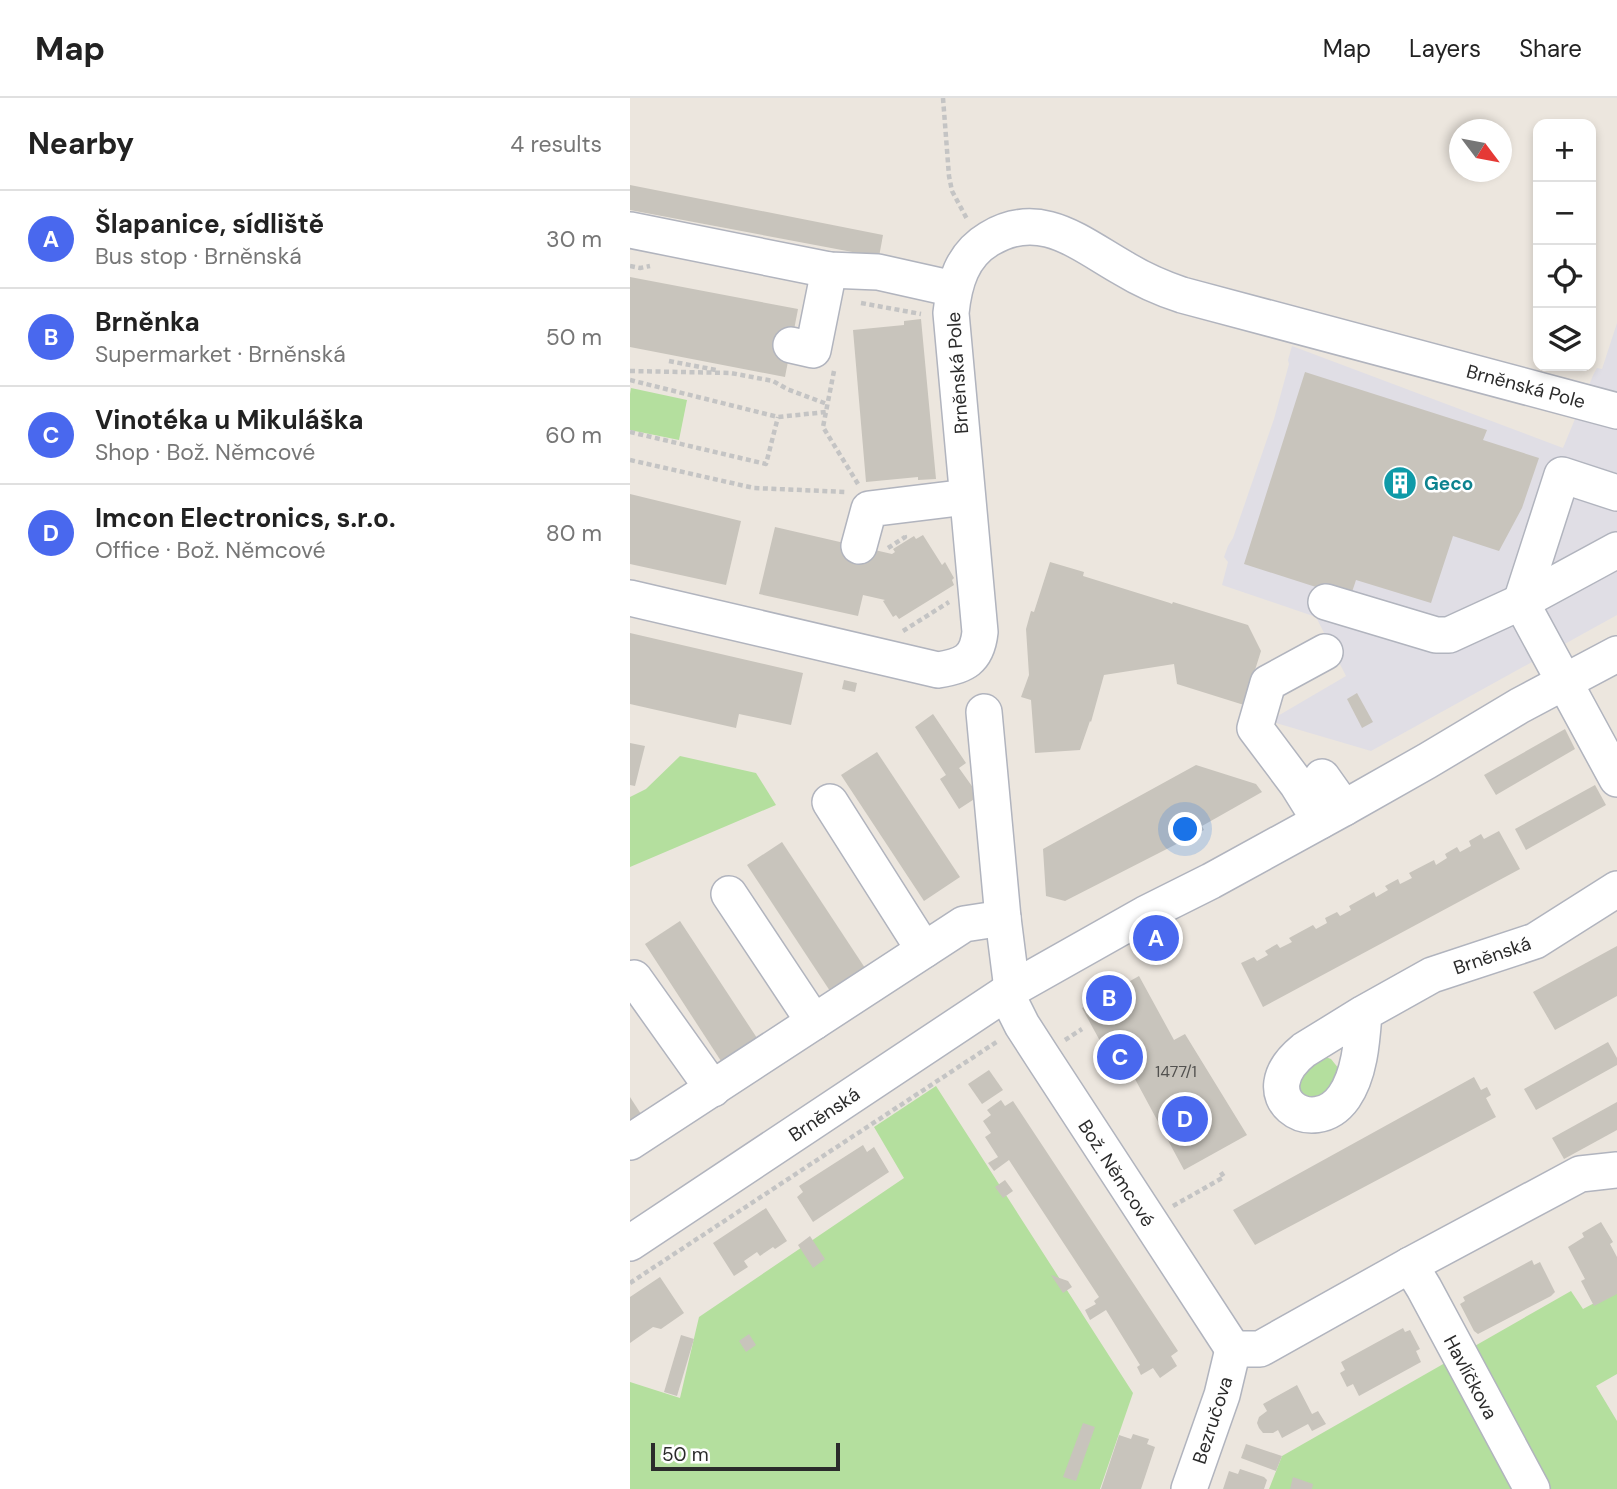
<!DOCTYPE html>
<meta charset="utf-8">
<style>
:root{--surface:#fff;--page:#f6f6f6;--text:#222;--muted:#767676;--line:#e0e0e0;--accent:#4968ee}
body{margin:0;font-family:"DM Sans",sans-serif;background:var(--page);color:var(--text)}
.controls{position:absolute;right:21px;top:21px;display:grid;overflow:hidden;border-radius:14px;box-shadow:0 4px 10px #0003}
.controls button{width:63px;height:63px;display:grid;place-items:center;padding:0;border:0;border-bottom:2px solid var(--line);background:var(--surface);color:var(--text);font:35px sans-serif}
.compass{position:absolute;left:819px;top:21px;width:63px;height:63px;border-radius:50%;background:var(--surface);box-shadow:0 4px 10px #0003;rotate:122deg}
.scale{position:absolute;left:21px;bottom:18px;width:189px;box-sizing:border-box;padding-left:7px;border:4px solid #2b2b2b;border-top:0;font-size:19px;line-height:24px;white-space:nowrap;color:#2b2b2b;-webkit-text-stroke:5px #fff;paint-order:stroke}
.you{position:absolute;left:556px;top:732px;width:24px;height:24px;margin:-18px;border:5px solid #fff;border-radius:50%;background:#1a73e8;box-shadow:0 0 0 10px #1a73e833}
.badge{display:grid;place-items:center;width:46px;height:46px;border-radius:50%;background:var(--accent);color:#fff;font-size:23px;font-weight:700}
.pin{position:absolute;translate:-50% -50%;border:4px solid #fff;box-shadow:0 2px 7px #0006}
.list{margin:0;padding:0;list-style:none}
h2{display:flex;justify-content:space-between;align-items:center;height:91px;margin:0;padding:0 28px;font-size:30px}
h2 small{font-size:23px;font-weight:400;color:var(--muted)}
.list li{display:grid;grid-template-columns:46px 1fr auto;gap:21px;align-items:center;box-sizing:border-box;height:98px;padding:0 28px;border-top:2px solid var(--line)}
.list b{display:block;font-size:26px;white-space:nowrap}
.list p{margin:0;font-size:23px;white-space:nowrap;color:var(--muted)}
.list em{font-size:23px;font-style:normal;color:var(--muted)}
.icon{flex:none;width:38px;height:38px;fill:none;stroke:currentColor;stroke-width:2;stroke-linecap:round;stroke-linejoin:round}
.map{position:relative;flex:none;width:987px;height:1391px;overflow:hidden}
header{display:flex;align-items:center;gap:42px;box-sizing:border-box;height:98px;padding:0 35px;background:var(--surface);border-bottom:2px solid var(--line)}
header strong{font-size:33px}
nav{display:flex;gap:38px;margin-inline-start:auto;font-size:24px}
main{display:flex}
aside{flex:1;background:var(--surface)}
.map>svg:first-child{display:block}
.industrial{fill:#e0dee5}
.green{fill:#b4df9e}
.building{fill:#c8c4bc}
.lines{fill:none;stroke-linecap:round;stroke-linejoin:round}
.minor-casing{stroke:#b1b4be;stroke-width:38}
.path{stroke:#c4c4c4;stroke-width:4.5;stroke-dasharray:5 3.5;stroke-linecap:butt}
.minor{stroke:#fff;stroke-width:35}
.labels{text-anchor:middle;stroke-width:5;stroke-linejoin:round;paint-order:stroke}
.number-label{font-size:16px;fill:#52514f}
.street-label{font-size:19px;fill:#2b2b2b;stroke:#fff}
.culture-label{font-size:19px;font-weight:bold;fill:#0d838f;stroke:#fff;text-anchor:start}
</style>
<header>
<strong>Map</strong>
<nav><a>Map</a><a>Layers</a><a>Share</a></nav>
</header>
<main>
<aside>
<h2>Nearby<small>4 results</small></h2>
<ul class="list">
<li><span class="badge">A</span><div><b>Šlapanice, sídliště</b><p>Bus stop · Brněnská</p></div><em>30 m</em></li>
<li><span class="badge">B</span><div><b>Brněnka</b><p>Supermarket · Brněnská</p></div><em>50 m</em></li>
<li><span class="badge">C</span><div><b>Vinotéka u Mikuláška</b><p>Shop · Bož. Němcové</p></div><em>60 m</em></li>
<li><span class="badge">D</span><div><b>Imcon Electronics, s.r.o.</b><p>Office · Bož. Němcové</p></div><em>80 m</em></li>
</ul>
</aside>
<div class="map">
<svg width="987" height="1391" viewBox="0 0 987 1391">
<rect width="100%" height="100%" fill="#ece6de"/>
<path class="industrial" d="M987 225V517L741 653 639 623 716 578 686 519 592 487 598 464 594 459 598 448 603 440 644 321 659 266 658 262 662 248 933 350 964 275 967 270 972 271Z"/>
<g class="green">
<path d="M1 290 57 302 49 342 0 332V296Z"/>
<path d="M50 658 126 675 146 707 0 769V699L16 691Z"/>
<path d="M690 957 701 961 709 971 698 1001 675 998 669 992 674 962Z"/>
<path d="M306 988 503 1295 470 1391H0V1284L50 1300 69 1219 274 1080 244 1029Z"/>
<path d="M941 1193 953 1211 987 1193V1276L966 1288 987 1323V1391H639L652 1358Z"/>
</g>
<g class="building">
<path d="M0 87 253 137 249 159 0 112Z"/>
<path d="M0 179 168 211 155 279 0 249Z"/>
<path d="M291 221 306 381 288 382V379L236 384 223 232 274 227V223Z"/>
<path d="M675 274 857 332 853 342 909 360 892 410 869 453 823 438 801 505 726 482 720 500 614 466Z"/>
<path d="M0 396 111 423 96 487 0 466Z"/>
<path d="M145 429 262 456 265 454 263 451 284 438 286 441 293 437 312 467 315 464 324 480 322 482 324 487 269 521 266 517 263 519 253 503 255 502 233 497 228 518 129 496Z"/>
<path d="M420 464 454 474 453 478 540 505 542 506 543 504 618 527 631 553 614 607 547 586 544 566 474 577 461 624 460 623 450 652 405 655 401 602 391 599 399 577 396 531 401 513 404 514Z"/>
<path d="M0 535 173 575 161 627 109 616 106 630 0 606Z"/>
<path d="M214 582 227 585 225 594 212 591Z"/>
<path d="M727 595 743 624 732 630 717 601Z"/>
<path d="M303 616 336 665 329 670 349 698 329 711 310 681 316 677 285 629Z"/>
<path d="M935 631 945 651 866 697 854 677Z"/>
<path d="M0 645 15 648 5 688 0 687Z"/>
<path d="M247 654 330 779 294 803 211 677Z"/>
<path d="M566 667 626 686 632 694 572 728 574 732 435 803 416 798 413 751Z"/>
<path d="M965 687 976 707 896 752 885 731Z"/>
<path d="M869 733 890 771 633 909 611 865 624 859 627 863 638 857 635 853 647 846 650 850 662 844 659 840 683 827 686 831 697 825 695 820 707 814 710 818 721 812 719 808 744 794 746 799 758 792 755 788 768 781 770 786 782 780 779 775 804 762 806 767 817 760 815 756 827 749 830 754 841 748 839 743 851 736 854 741Z"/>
<path d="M152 744 235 870 200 893 117 767Z"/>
<path d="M50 823 127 940 91 963 15 846Z"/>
<path d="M987 848V898L925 932 903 894Z"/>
<path d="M509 878 544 942 555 936 617 1037 554 1072 498 968 487 974 452 910Z"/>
<path d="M978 944 987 960V967L906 1012 894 991Z"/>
<path d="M359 972 373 992 352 1006 338 986Z"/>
<path d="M844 979 851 992 857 989 861 997 856 1000 866 1019 625 1147 603 1112Z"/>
<path d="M0 999 11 1016 0 1023Z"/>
<path d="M371 1002 375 1008 383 1003 548 1253 541 1258 547 1268 530 1280 523 1270 511 1277 507 1269 510 1267 476 1212 460 1222 455 1212 466 1206 464 1203 469 1199 379 1062 364 1073 358 1065 368 1059 355 1039 361 1035 353 1023 361 1017 357 1012Z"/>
<path d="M987 1004V1032L934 1061 922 1040Z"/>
<path d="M233 1047 237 1054 244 1049 259 1074 183 1124 167 1099 173 1094 169 1088Z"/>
<path d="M375 1082 383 1093 373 1100 365 1089Z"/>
<path d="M136 1110 157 1143 145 1151 143 1149 130 1158 127 1154 114 1163 118 1169 104 1178 83 1145Z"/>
<path d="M971 1124 983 1144 980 1146 987 1159V1196L964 1208 951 1183 955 1181 938 1149 954 1139 952 1135Z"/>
<path d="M180 1138 195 1161 183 1170 168 1147Z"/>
<path d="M902 1162 904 1167 910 1164 925 1194 921 1198 848 1236 844 1233 830 1206 835 1203 833 1199Z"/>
<path d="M421 1177 438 1183 442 1189 433 1195Z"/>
<path d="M30 1179 54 1215 31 1231 23 1229 0 1245V1199Z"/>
<path d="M773 1230 775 1234 780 1232 790 1251 786 1253 791 1264 729 1298 723 1286 717 1289 710 1275 715 1272 711 1264Z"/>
<path d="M119 1236 126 1247 116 1254 109 1243Z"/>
<path d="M51 1237 64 1241 47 1298 34 1294Z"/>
<path d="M667 1287 682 1316 688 1313 696 1326 682 1333 678 1326 652 1340 648 1332 643 1335H633L629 1330 627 1325 629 1319 637 1313 633 1306Z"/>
<path d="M453 1325 465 1329 446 1383 433 1379Z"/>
<path d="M503 1336 519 1341 517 1346 525 1349 511 1391H471L489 1337 501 1341Z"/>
<path d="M616 1346 652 1358 646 1373 611 1360Z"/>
<path d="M610 1371 634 1379 637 1382 634 1391H593L599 1373 608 1376Z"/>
<path d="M663 1379 683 1386 682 1391H660Z"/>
</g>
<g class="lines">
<g class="minor-casing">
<g id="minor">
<path d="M0 132 199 172 248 174 324 191"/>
<path d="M161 247 183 252 199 172"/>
<path d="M987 395 932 377 891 504 987 681"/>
<path d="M229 448 239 411 337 399"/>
<path d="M0 500 308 572C334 568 347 562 350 534L321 215C324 185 332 157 359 141 410 110 449 145 493 170 511 181 531 190 552 197L987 313"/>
<path d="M696 504 806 537H819L891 504 987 452"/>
<path d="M354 614 373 820 382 891"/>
<path d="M692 679 714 710"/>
<path d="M200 704 294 852"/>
<path d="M690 723 667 686 625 630 638 585 695 554"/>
<path d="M99 796 184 924"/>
<path d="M4 880 83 991"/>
<path d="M376 895 392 927 412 958 603 1251"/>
<path d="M734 915C732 942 730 976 714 999 683 1043 617 998 674 952L734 915 802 877 905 843 987 791"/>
<path d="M0 1044 334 826 373 820"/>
<path d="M0 1145 382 891 515 816 581 783 714 710 797 663 889 608 987 556"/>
<path d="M780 1167 794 1190 902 1391"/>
<path d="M603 1251H630L780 1167 950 1076 987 1072"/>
<path d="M559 1391 592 1297 603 1251"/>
</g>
</g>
<g class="path">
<path d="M313 0 319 78 322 93 337 121"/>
<path d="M0 168 10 170 20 168"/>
<path d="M231 205 291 216"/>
<path d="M39 263 86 272"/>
<path d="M0 273 101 275 143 283 157 291 197 306"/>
<path d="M204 273 193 329 228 386"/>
<path d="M0 282 148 319 196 314"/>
<path d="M0 334 136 366 148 319"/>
<path d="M0 362 124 390 216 394"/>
<path d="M258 450 275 439 274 436"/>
<path d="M273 533 319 504"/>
<path d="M435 942 452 931"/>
<path d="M543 1108 594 1079 590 1073"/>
<path d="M0 1185 368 943"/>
</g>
<use href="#minor" class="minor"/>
</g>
<defs>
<g id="building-disc" transform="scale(1.75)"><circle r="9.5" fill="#0f9aa8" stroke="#fff"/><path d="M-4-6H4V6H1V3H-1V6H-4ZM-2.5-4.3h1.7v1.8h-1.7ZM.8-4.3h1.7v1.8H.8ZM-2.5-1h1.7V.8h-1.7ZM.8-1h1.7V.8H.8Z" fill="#fff"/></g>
</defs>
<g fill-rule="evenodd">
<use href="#building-disc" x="770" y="385"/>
</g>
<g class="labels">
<g class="number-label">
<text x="546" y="979">1477/1</text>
</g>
<g class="street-label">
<text transform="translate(327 275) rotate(-94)" y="7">Brněnská Pole</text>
<text transform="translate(896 288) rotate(15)" y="7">Brněnská Pole</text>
<text transform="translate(862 857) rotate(-19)" y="7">Brněnská</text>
<text transform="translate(194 1016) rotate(-34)" y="7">Brněnská</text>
<text transform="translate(487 1075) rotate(57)" y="7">Bož. Němcové</text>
<text transform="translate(841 1279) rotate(62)" y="7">Havlíčkova</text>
<text transform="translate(582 1322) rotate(-72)" y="7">Bezručova</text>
</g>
<g class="culture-label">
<text x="794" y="392">Geco</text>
</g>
</g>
</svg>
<div class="controls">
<button>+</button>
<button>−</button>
<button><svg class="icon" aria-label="locate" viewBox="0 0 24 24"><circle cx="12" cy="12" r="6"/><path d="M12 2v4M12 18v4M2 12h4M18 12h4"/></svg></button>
<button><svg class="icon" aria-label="layers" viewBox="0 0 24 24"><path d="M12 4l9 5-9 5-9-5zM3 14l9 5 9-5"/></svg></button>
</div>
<svg class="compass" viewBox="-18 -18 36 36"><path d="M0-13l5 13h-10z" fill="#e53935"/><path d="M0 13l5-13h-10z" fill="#767676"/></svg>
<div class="scale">50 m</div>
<div class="you"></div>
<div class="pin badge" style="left:526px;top:840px">A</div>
<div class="pin badge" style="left:479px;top:900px">B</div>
<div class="pin badge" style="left:490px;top:959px">C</div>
<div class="pin badge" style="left:555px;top:1021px">D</div>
</div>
</main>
